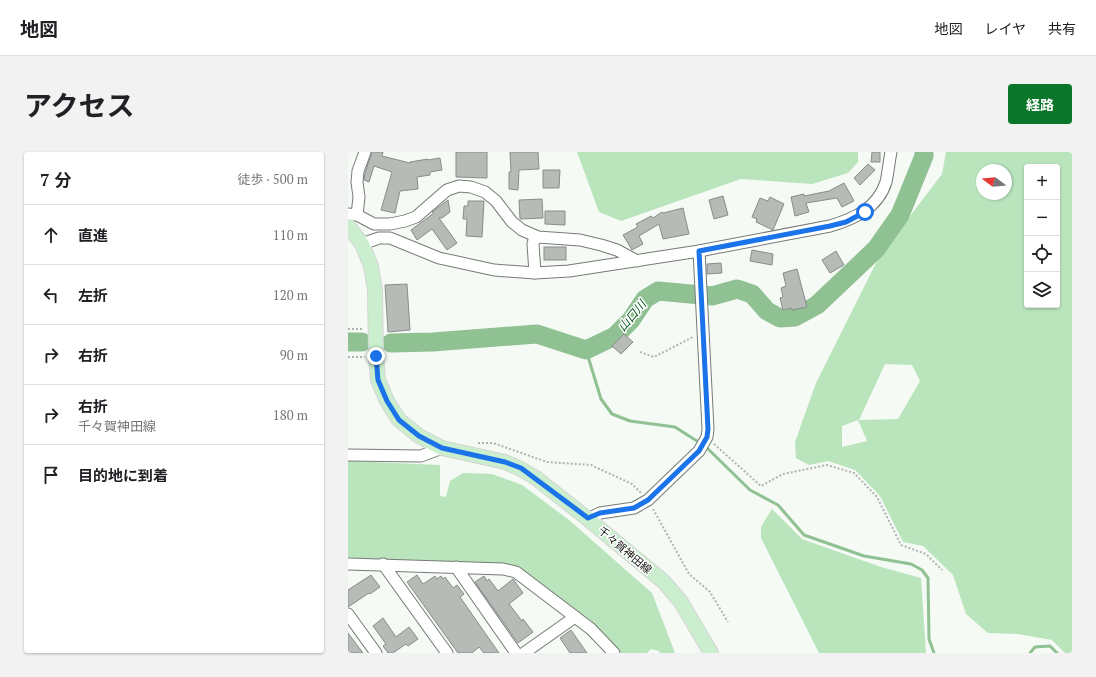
<!DOCTYPE html>
<html lang="ja">
<meta charset="utf-8">
<style>
:root{--surface:#fff;--page:#f2f2f2;--text:#202124;--muted:#757577;--line:#e0e0e0;--accent:#0b7629}
body{margin:0;font-family:"PT Serif","Noto Sans JP",serif;background:var(--page);color:var(--text)}
.controls{position:absolute;right:12px;top:12px;display:grid;overflow:hidden;border-radius:4px;box-shadow:0 1px 3px #0004}
.controls button{width:36px;height:36px;display:grid;place-items:center;padding:0;border:0;border-bottom:1px solid var(--line);background:var(--surface);color:var(--text);font:20px sans-serif}
.compass{position:absolute;left:628px;top:12px;width:36px;height:36px;border-radius:50%;background:var(--surface);box-shadow:0 1px 3px #0004;rotate:286deg}
.stop{position:absolute;width:12px;height:12px;margin:-9px;border:3px solid #1a73e8;border-radius:50%;background:#fff}
.stop.end{background:#1a73e8;border-color:#fff;box-shadow:0 1px 4px #0008}
.list{margin:0;padding:0;list-style:none}
h2{display:flex;justify-content:space-between;align-items:center;height:52px;margin:0;padding:0 16px;font-size:17px}
h2 small{font-size:13px;font-weight:400;color:var(--muted)}
.list li{display:grid;grid-template-columns:26px 1fr auto;gap:12px;align-items:center;box-sizing:border-box;height:60px;padding:0 16px;border-top:1px solid var(--line)}
.list b{display:block;font-size:15px;white-space:nowrap}
.list p{margin:0;font-size:13px;white-space:nowrap;color:var(--muted)}
.list em{font-size:13px;font-style:normal;color:var(--muted)}
.icon{flex:none;width:22px;height:22px;fill:none;stroke:currentColor;stroke-width:2;stroke-linecap:round;stroke-linejoin:round}
.map{position:relative;flex:none;width:724px;height:501px;overflow:hidden;border-radius:4px}
header{display:flex;align-items:center;gap:24px;box-sizing:border-box;height:56px;padding:0 20px;background:var(--surface);border-bottom:1px solid var(--line)}
header strong{font-size:19px}
nav{display:flex;gap:22px;margin-inline-start:auto;font-size:14px}
.intro{display:flex;align-items:center;justify-content:space-between;box-sizing:border-box;height:96px;padding:0 24px}
h1{margin:0;font-size:28px}
.button{padding:10px 18px;border-radius:4px;background:var(--accent);color:#fff;font-size:14px;font-weight:700}
main{display:flex;gap:24px;padding:0 24px}
aside{flex:1;background:var(--surface);border-radius:4px;box-shadow:0 1px 3px #0004}
.map>svg:first-child{display:block}
.green{fill:#b9e4bc;fill-rule:evenodd}
.lines{fill:none;stroke-linecap:round;stroke-linejoin:round}
.stream{stroke:#8fc193;stroke-width:3}
.river{stroke:#8fc193;stroke-width:19}
.building{fill:#b6bbb7;stroke:#898d89}
.minor-casing{stroke:#767b76;stroke-width:13}
.major-casing{stroke:#d4d5d4;stroke-width:16}
.path{stroke:#b0b4b0;stroke-width:2;stroke-dasharray:2 2;stroke-linecap:butt}
.minor{stroke:#fff;stroke-width:11}
.major{stroke:#cbefce;stroke-width:14}
.route{stroke:#1a73e8;stroke-width:5}
.labels{text-anchor:middle;stroke-width:3;stroke-linejoin:round;paint-order:stroke}
.street-label{font-size:11px;fill:#121412;stroke:#fff}
.water-label{font-size:12px;font-style:italic;fill:#05531b;stroke:#fff}
</style>
<header>
<strong>地図</strong>
<nav><a>地図</a><a>レイヤ</a><a>共有</a></nav>
</header>
<div class="intro"><h1>アクセス</h1><a class="button">経路</a></div>
<main>
<aside>
<h2>7 分<small>徒歩 · 500 m</small></h2>
<ul class="list">
<li><svg class="icon" aria-label="ahead" viewBox="0 0 24 24"><path d="M12 20V5M6 11l6-6 6 6"/></svg><div><b>直進</b></div><em>110 m</em></li>
<li><svg class="icon" aria-label="left" viewBox="0 0 24 24"><path d="M17 20v-9H6M10 6l-5 5 5 5"/></svg><div><b>左折</b></div><em>120 m</em></li>
<li><svg class="icon" aria-label="right" viewBox="0 0 24 24"><path d="M7 20v-9h11M14 6l5 5-5 5"/></svg><div><b>右折</b></div><em>90 m</em></li>
<li><svg class="icon" aria-label="right" viewBox="0 0 24 24"><path d="M7 20v-9h11M14 6l5 5-5 5"/></svg><div><b>右折</b><p>千々賀神田線</p></div><em>180 m</em></li>
<li><svg class="icon" aria-label="arrive" viewBox="0 0 24 24"><path d="M6 21V4h12l-3 4 3 4H6"/></svg><div><b>目的地に到着</b></div></li>
</ul>
</aside>
<div class="map">
<svg width="724" height="501" viewBox="0 0 724 501">
<rect width="100%" height="100%" fill="#f5faf5"/>
<g class="green">
<path d="M229 0H510V10L500 21 464 32 393 27 273 69 251 60Z"/>
<path d="M598 0H724V501H717L704 488 670 482 640 481 618 462 605 423 575 394 555 390 532 344 507 318 480 309 461 313 448 306 447 290 468 231 531 105 594 22ZM679 15H709V153H679ZM634 18H658V42H634ZM537 212 564 213 572 229 550 267 511 268ZM510 268 519 289 494 295V274Z"/>
<path d="M0 309 92 313V344L98 345 102 329 115 321 144 322 174 333 221 368 304 441 327 501H312L311 499 303 497 299 501H272L241 469 166 415 0 408Z"/>
<path d="M424 357 454 387 533 415 573 426 578 501H471L413 386V375Z"/>
</g>
<g class="lines">
<g class="stream">
<path d="M238 198 253 247 264 262 282 269 327 275 352 291"/>
<path d="M357 294 402 338 430 353 456 383 516 404 563 412 574 418 580 426 581 487 586 501"/>
<path d="M682 501 687 495 702 494 709 501"/>
</g>
<g class="river">
<path d="M0 190H14"/>
<path d="M43 191 85 190 189 182 238 198 267 184 283 168 297 147 310 139 364 144 389 137 404 142 419 159 432 166 447 165 469 153 528 97 552 63 576 4V0"/>
</g>
</g>
<g class="building">
<path d="M24 0H35L34 4 62 11V10L80 7V8L92 6 94 18 82 20V23L69 25 70 37 52 39 47 61 33 58 44 20 26 14 21 30 16 28 17 21Z"/>
<path d="M108 0H139V26L108 25Z"/>
<path d="M162 0H190L191 17 171 18 170 38 161 37V20H163Z"/>
<path d="M524 0H532V10H523Z"/>
<path d="M520 12 527 18 512 33 506 26Z"/>
<path d="M195 18H212L211 36H195Z"/>
<path d="M496 31 506 49 494 55 489 46 458 51 461 60 447 64 443 45 456 42V44L481 39Z"/>
<path d="M375 44 380 63 366 67 361 48Z"/>
<path d="M422 45 436 52 425 78 408 70 409 67 404 65 412 46 420 49Z"/>
<path d="M194 47 195 66 172 67 171 48Z"/>
<path d="M100 48 102 60 94 66H91L109 91 99 98 84 77 69 88 63 78 86 61 84 60Z"/>
<path d="M120 49H136L134 85 118 84 119 67H115L116 54H120Z"/>
<path d="M335 56 341 82 315 87 311 72 291 84 295 92 284 98 275 83 290 75 288 72 303 64 305 66 314 60 315 61Z"/>
<path d="M197 59H217V73L197 72Z"/>
<rect x="196" y="95" width="22" height="13"/>
<path d="M404 98 425 102 424 113 402 109Z"/>
<path d="M488 99 496 113 482 121 474 108Z"/>
<path d="M373 111 374 121 359 122V112Z"/>
<path d="M449 117 459 155 444 158 443 156 435 158 432 146 435 145 433 136 438 134 435 121Z"/>
<path d="M59 132 62 178 40 180 37 133Z"/>
<path d="M276 182 285 190 273 202 264 194Z"/>
<path d="M23 423 32 435 22 442 21 441 0 455V438Z"/>
<path d="M69 423 75 432 87 424 89 427 93 424 95 427 97 425 105 436 109 433 116 442 112 445 151 501H136L131 495 124 501H110L59 430Z"/>
<path d="M136 424 139 429 141 427 150 439 165 427 175 441 161 452 174 469 175 467 185 480 170 491 127 430Z"/>
<path d="M35 466 48 485 61 475 70 487 60 494 58 492 45 501H40L35 494 38 492 25 474Z"/>
<path d="M223 478 239 501H222L212 486Z"/>
<path d="M0 481 15 501H0Z"/>
</g>
<g class="lines">
<g class="minor-casing">
<g id="minor">
<path d="M0 62 9 63 26 72H42L57 69 68 65 99 38 111 34 123 35 137 40 148 49 164 70 174 78 190 85 232 88 253 93 269 98 289 109"/>
<path d="M9 63 11 45 9 30 10 19 17 0"/>
<path d="M14 92 31 86H42L91 106 146 118 187 121 221 119 351 99 482 74C506 67 530 56 538 30 540 21 541 10 543 0"/>
<path d="M187 121 185 92 186 88 190 85"/>
<path d="M0 303 73 304 94 296"/>
<path d="M240 367 252 361 286 356 300 348 351 299 359 285 360 277 351 99"/>
<path d="M0 412 155 417 168 420 243 477 266 501"/>
<path d="M35 412 99 501"/>
<path d="M108 415 168 501"/>
<path d="M0 462 28 501"/>
<path d="M176 501 227 465"/>
</g>
</g>
<g class="major-casing">
<path id="major" d="M0 74 14 92 23 114 27 138 28 204 30 228 39 249 51 268 71 284 94 296 157 310 173 317 188 326 240 367 316 430 333 450 363 501"/>
</g>
<g class="path">
<path d="M0 177H16"/>
<path d="M292 200 306 205 345 185"/>
<path d="M0 205H17"/>
<path d="M130 291H145L199 310 243 313 284 332 293 341"/>
<path d="M366 292 413 334 435 322 479 313 506 321 529 345 553 393 578 402 594 418"/>
<path d="M305 357 341 422 362 440 380 470"/>
</g>
<use href="#minor" class="minor"/>
<use href="#major" class="major"/>
</g>
<g class="lines">
<path class="route" d="M28 204 30 228 39 249 51 268 71 284 94 296 157 310 173 316 240 366 252 361 286 356 300 348 351 299 359 285 360 277 351 99 482 74 498 70 517 60"/>
</g>
<g class="labels">
<g class="street-label">
<text transform="translate(277 398) rotate(40)" y="4">千々賀神田線</text>
</g>
<g class="water-label">
<text transform="translate(284 164) rotate(-50)" y="4">山口川</text>
</g>
</g>
</svg>
<div class="controls">
<button>+</button>
<button>−</button>
<button><svg class="icon" aria-label="locate" viewBox="0 0 24 24"><circle cx="12" cy="12" r="6"/><path d="M12 2v4M12 18v4M2 12h4M18 12h4"/></svg></button>
<button><svg class="icon" aria-label="layers" viewBox="0 0 24 24"><path d="M12 4l9 5-9 5-9-5zM3 14l9 5 9-5"/></svg></button>
</div>
<svg class="compass" viewBox="-18 -18 36 36"><path d="M0-13l5 13h-10z" fill="#e53935"/><path d="M0 13l5-13h-10z" fill="#757577"/></svg>
<div class="stop" style="left:517px;top:60px"></div>
<div class="stop end" style="left:28px;top:204px"></div>
</div>
</main>
